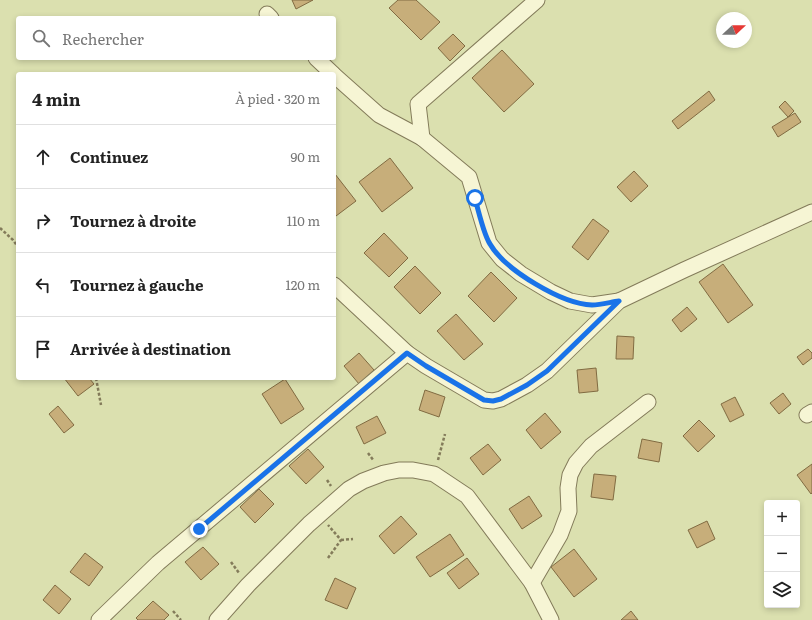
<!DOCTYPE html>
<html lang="fr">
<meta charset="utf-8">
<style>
:root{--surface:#fff;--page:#f2f2f2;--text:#222;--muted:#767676;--line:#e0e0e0}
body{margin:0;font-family:Literata,serif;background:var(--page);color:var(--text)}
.controls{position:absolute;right:12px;bottom:12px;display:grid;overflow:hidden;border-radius:4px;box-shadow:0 2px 6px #0003}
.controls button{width:36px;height:36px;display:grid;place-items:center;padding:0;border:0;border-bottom:1px solid var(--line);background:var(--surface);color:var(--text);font:20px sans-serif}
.compass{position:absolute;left:716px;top:12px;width:36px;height:36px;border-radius:50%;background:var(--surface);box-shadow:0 2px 6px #0003;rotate:68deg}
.stop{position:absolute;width:12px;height:12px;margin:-9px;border:3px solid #1a73e8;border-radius:50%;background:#fff}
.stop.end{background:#1a73e8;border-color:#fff;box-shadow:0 1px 4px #0008}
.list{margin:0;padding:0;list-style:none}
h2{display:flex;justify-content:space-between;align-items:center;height:52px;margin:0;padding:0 16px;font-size:17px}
h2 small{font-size:13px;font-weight:400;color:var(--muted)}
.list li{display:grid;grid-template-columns:26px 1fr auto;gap:12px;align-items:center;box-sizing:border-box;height:64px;padding:0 16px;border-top:1px solid var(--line)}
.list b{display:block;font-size:15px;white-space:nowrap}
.list em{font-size:13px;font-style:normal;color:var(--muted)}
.icon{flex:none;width:22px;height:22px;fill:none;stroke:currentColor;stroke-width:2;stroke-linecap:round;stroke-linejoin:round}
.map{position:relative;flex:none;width:812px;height:620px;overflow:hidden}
.search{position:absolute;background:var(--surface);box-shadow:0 2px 6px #0003;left:16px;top:16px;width:320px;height:44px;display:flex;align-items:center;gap:10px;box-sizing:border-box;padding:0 14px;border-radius:4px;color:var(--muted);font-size:15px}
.panel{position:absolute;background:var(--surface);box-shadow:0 2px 6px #0003;left:16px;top:72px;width:320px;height:308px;border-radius:4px}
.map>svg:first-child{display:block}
.farmland{fill:#dbe0af;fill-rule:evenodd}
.building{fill:#c7ae7a;stroke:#816b42}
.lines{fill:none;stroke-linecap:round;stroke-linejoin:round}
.street-casing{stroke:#837b5a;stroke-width:17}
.path{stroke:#837b5a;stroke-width:2.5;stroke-dasharray:3 2;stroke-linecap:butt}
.street{stroke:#f6f5d4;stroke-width:15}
.route{stroke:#1a73e8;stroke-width:5}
</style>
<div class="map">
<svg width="812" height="620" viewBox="0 0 812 620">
<rect width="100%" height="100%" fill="#ebe9c2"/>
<path class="farmland" d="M0 0H812V620H0ZM18 18H334V58H18ZM722 18H746V42H722ZM18 74H334V378H18ZM767 503H797V605H767Z"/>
<g class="building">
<path d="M292 0H313L296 9Z"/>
<path d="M398 0H416L440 22 421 40 389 8Z"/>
<path d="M453 34 465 46 450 61 438 48Z"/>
<path d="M502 50 534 84 504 112 472 78Z"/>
<path d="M709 91 715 100 678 129 672 121Z"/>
<path d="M785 101 794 111 788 117 779 107Z"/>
<path d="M795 113 801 122 778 137 772 127Z"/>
<path d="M390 158 413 188 382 212 359 182Z"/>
<path d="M634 171 648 186 631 202 617 187Z"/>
<path d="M335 174 356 201 336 216 334 213V175Z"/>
<path d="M593 219 609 231 588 260 572 247Z"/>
<path d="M384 233 408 258 389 277 364 253Z"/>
<path d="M723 264 753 305 728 323 699 282Z"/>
<path d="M415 266 441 293 420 314 394 287Z"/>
<path d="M491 272 517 298 494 322 468 296Z"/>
<path d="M687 307 697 319 681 332 672 320Z"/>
<path d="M456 314 483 344 464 360 437 331Z"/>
<path d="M617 336 634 337 633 359H616Z"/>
<path d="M808 349 812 353V358L803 365 797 357Z"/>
<path d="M359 353 374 370 359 384 344 366Z"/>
<path d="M596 368 598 391 579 393 577 370Z"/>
<path d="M64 378H89L94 384 78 396Z"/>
<path d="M285 379 304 409 281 424 262 394Z"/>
<path d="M425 390 445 397 439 417 419 410Z"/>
<path d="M783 393 791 404 779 414 770 403Z"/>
<path d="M735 397 744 415 730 422 721 404Z"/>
<path d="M58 406 74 425 64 433 49 414Z"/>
<path d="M545 413 561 432 541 449 526 430Z"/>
<path d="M377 416 386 433 364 444 356 427Z"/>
<path d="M699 420 715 436 698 452 683 436Z"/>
<path d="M642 439 662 443 659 462 638 458Z"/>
<path d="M488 444 501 460 483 475 470 458Z"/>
<path d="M308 449 324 467 306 484 289 466Z"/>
<path d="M812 464V493L811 494 797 475Z"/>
<path d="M594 474 616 476 613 500 591 497Z"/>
<path d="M259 489 274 504 255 523 240 507Z"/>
<path d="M529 496 542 516 522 529 509 509Z"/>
<path d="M401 516 417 534 394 554 379 536Z"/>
<path d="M707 521 715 539 697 548 688 530Z"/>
<path d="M450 534 464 555 430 577 416 557Z"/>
<path d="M203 547 219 564 201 580 185 562Z"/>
<path d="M574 549 597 579 574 597 551 567Z"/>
<path d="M85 553 103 567 89 586 70 572Z"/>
<path d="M467 558 479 574 459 589 447 573Z"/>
<path d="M335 578 356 588 347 609 325 600Z"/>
<path d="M55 585 71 599 59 614 43 600Z"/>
<path d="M153 601 169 615 164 620H138L136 618Z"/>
<path d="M631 611 638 620H621Z"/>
</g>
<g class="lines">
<g class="street-casing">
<g id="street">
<path d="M267 14 271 18"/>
<path d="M316 58 333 74"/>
<path d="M334 75 379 115 422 138 469 177 489 243 502 259 521 274 551 292 570 301 592 305 619 301"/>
<path d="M422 138 418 104 537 0"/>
<path d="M334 285 407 353"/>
<path d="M807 415 812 412"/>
<path d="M532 583 551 620"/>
<path d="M99 620 158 563 407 353 426 366 484 400 493 401 501 399 527 385 547 371 619 301 684 270 812 212"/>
<path d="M217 620 248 585 309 524 349 489 363 481 384 473 399 470H413L434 474 467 496 532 583 560 535 569 511 568 488 570 475 576 463 591 446 648 402"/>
</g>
</g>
<g class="path">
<path d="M0 228 13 240 18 247"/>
<path d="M96 378 101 405"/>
<path d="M368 453 374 461"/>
<path d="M438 460 445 434"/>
<path d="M327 480 331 486"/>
<path d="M341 540 353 539"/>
<path d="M328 558 341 540 328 525"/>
<path d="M231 562 239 573"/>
<path d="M173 611 181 620"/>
</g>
<use href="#street" class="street"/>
</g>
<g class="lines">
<path class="route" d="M199 529 407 353 426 366 484 400 493 401 501 399 527 385 547 371 619 301C611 302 601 305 592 305 562 304 505 270 490 244 484 235 478 210 475 198"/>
</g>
</svg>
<div class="controls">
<button>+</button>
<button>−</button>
<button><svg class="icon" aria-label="layers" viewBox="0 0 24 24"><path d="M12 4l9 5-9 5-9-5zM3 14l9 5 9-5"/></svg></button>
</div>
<svg class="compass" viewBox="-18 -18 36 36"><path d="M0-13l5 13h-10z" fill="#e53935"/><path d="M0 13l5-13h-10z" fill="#767676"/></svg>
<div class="stop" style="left:475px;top:198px"></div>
<div class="stop end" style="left:199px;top:529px"></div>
<div class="search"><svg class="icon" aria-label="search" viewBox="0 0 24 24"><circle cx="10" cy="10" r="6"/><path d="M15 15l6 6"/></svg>Rechercher</div>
<section class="panel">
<h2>4 min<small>À pied · 320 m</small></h2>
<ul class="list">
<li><svg class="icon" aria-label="ahead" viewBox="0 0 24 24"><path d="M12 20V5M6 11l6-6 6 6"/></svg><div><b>Continuez</b></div><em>90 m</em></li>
<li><svg class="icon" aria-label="right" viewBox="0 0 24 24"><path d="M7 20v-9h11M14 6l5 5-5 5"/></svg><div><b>Tournez à droite</b></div><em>110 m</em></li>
<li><svg class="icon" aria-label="left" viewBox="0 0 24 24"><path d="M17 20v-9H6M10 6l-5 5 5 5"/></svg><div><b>Tournez à gauche</b></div><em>120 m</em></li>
<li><svg class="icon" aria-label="arrive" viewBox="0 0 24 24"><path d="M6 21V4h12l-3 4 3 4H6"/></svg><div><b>Arrivée à destination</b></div></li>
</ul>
</section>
</div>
